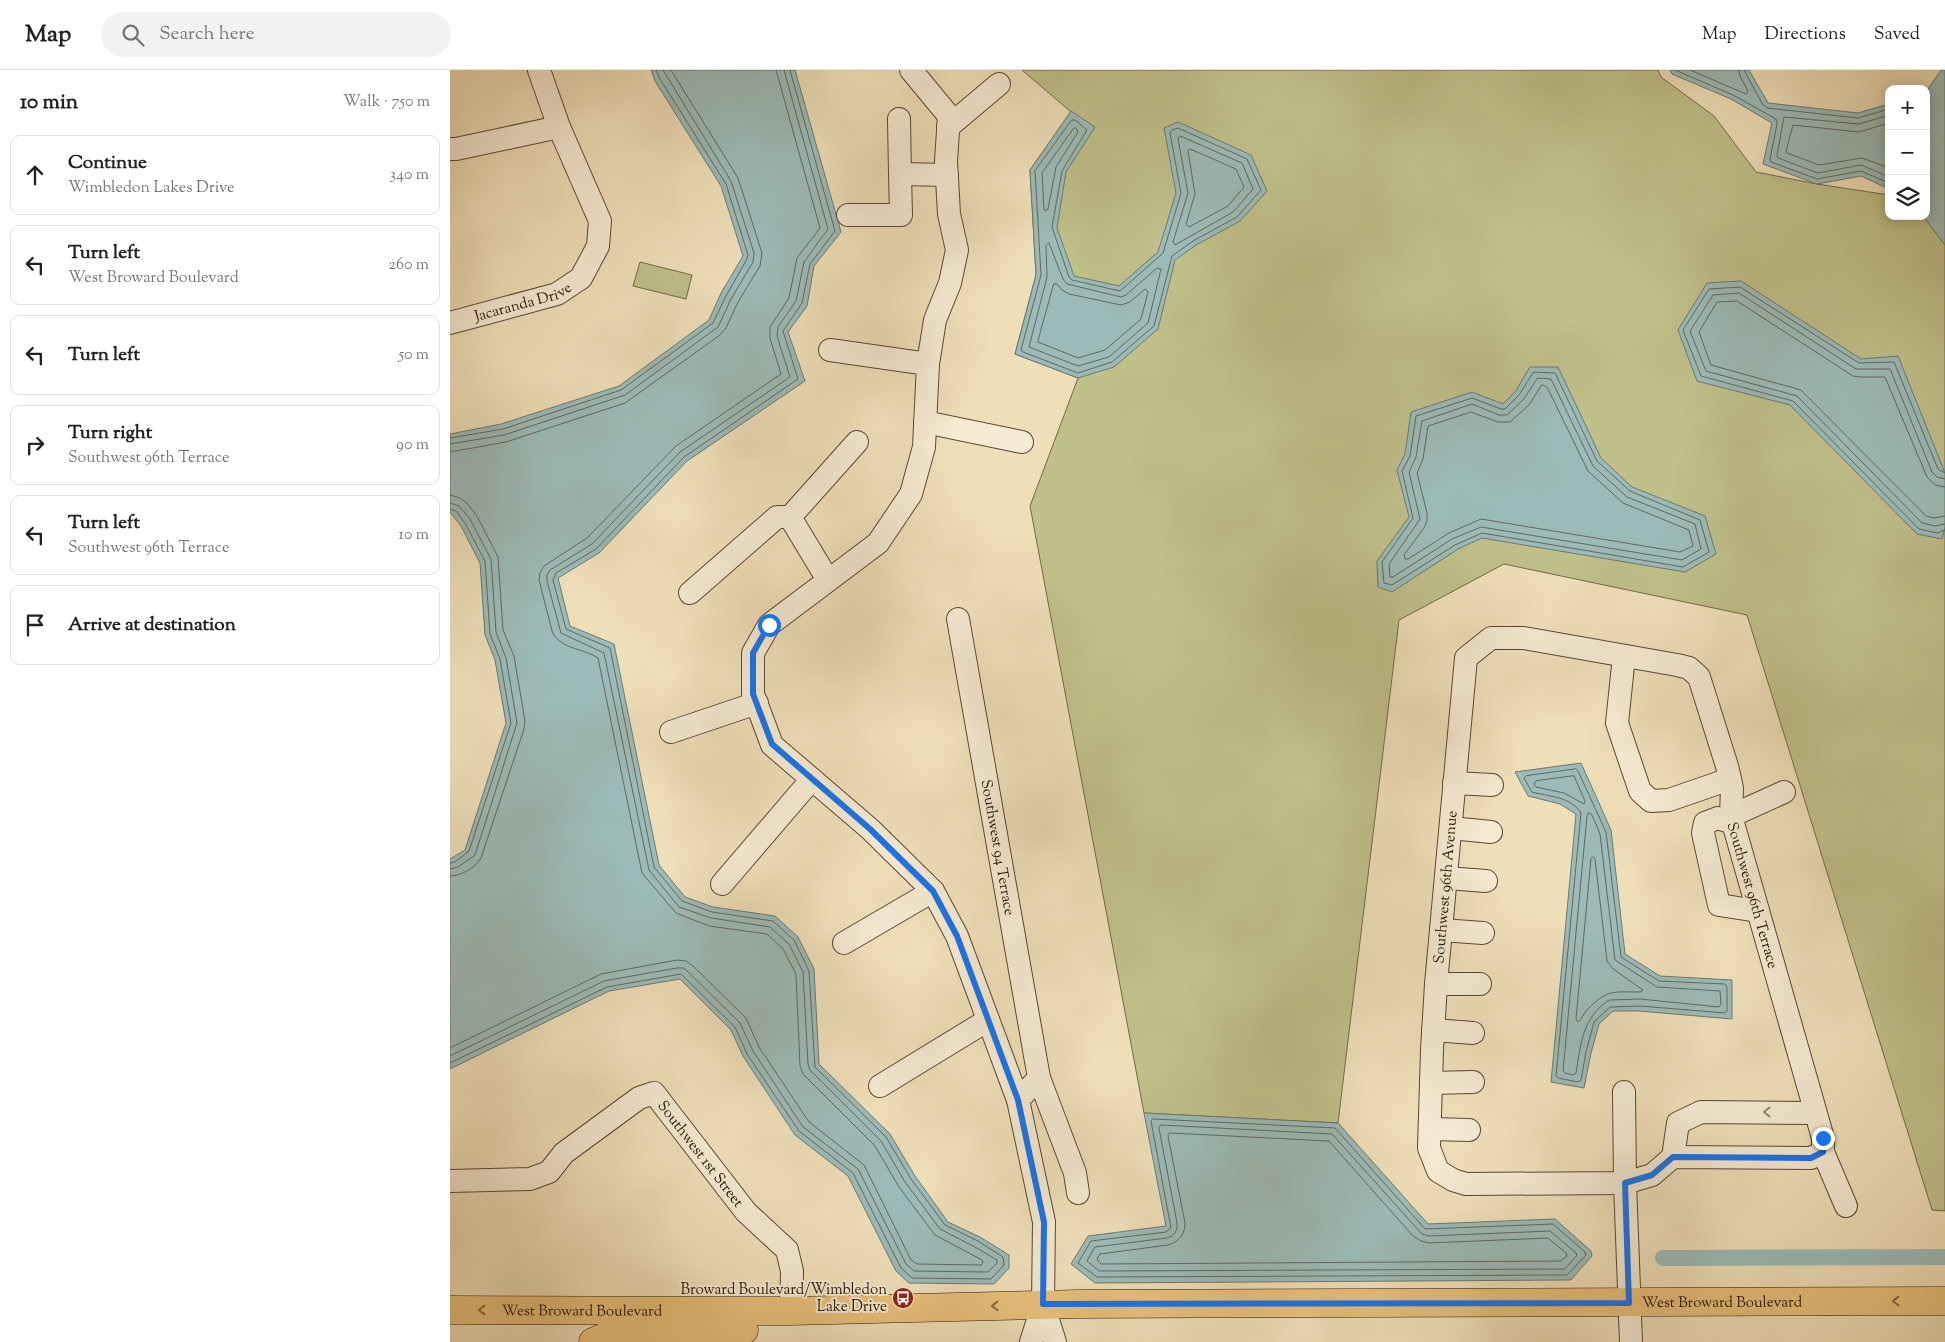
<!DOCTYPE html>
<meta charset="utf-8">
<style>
:root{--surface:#fff;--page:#f2f2f2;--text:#222;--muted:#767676;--line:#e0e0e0}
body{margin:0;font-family:"Sorts Mill Goudy",serif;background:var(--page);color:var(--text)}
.controls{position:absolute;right:15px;top:15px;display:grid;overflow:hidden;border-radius:10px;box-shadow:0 2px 12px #0003}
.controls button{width:45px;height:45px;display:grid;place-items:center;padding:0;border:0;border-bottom:1px solid var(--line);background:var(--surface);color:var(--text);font:25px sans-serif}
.stop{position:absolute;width:15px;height:15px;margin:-11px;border:4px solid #1a73e8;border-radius:50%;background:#fff}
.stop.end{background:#1a73e8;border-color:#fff;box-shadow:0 1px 5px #0008}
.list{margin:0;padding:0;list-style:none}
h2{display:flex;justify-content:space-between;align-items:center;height:65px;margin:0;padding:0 20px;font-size:21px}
h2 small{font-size:16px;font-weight:400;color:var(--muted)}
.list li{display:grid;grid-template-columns:32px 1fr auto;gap:15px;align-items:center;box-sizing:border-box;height:80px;margin:0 10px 10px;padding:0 10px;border:1px solid var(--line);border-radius:10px}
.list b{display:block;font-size:19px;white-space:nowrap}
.list p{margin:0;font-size:16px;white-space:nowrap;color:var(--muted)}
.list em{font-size:16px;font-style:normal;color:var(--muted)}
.icon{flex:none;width:28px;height:28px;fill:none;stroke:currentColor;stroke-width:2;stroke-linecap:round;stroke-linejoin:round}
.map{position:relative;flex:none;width:1495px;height:1272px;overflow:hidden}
header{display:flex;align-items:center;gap:30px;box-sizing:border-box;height:70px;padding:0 25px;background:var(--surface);border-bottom:1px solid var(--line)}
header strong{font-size:24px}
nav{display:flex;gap:28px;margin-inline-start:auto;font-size:18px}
.search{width:350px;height:45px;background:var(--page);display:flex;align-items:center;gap:12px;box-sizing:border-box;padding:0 18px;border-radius:28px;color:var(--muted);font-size:19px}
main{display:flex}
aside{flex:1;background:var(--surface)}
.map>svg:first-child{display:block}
.green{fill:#c0c08a;stroke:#726b48}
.water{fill:#9cbbb8;stroke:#6c7970}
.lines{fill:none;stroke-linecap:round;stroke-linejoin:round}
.shore{stroke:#60685e;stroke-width:1}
.canal{stroke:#9cbbb8;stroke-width:16}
.minor-casing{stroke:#574832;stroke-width:24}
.major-casing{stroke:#241605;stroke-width:29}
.minor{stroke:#f5ead2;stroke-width:22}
.major{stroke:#e8c07c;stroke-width:28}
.oneway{stroke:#978b76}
.oneway2{stroke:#866b40}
.route{stroke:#1a73e8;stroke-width:6}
.labels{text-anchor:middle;stroke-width:4;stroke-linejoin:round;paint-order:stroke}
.street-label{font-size:15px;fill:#241605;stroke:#f5ead2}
.poi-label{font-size:15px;fill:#241605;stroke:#f5ead2;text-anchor:end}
</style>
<header>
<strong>Map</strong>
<div class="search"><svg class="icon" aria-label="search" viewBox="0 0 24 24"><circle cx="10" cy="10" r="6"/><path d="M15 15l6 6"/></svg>Search here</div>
<nav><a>Map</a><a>Directions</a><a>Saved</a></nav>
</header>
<main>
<aside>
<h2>10 min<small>Walk · 750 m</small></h2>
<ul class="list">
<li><svg class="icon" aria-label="ahead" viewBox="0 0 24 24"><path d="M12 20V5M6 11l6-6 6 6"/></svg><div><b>Continue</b><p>Wimbledon Lakes Drive</p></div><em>340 m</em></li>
<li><svg class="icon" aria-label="left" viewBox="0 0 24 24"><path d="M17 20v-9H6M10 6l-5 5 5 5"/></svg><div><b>Turn left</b><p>West Broward Boulevard</p></div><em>260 m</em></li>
<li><svg class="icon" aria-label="left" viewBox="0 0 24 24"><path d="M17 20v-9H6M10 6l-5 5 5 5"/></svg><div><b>Turn left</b></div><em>50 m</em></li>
<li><svg class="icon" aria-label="right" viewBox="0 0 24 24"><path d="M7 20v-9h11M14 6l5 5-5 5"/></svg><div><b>Turn right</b><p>Southwest 96th Terrace</p></div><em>90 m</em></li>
<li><svg class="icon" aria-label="left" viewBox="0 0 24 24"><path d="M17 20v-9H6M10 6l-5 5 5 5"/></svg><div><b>Turn left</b><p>Southwest 96th Terrace</p></div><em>10 m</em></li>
<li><svg class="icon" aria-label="arrive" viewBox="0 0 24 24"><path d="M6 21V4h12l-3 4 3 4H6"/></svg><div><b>Arrive at destination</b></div></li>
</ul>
</aside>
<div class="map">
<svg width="1495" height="1272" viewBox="0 0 1495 1272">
<rect width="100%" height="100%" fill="#efdfb9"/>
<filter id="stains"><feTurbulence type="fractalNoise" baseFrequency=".004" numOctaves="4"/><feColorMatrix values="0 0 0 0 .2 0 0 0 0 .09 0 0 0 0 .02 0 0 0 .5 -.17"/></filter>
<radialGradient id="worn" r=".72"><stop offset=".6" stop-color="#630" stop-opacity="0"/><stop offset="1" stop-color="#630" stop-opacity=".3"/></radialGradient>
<g class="green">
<path d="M572 0H1208L1211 7 1264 46 1306 102 1367 114 1439 125V146H1473L1495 175V1141L1482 1140 1297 545 1054 494 949 550 888 1053 694 1043 580 436 628 308 565 284 586 205 580 100 621 42Z"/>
<path d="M190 192 242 205 236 229 183 216Z"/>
</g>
<g class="water">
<path d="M201 0H345L391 162 364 196 357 236 338 262 355 311 237 391 149 483 108 508 120 556 164 574 209 795 235 827 263 837 325 846 348 867 364 899 369 994 440 1064 465 1106 498 1152 530 1167 559 1185V1198L544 1214 459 1213 446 1201 398 1106 345 1065 293 986 281 960 230 909 159 921 0 999V789L15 780 56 653 45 590 35 565 30 493 11 456 0 442V364L51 354 169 316 259 250 271 223 293 186 271 116 205 11Z"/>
<path d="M1220 0H1299L1318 33 1408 43 1439 34V119L1411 106 1367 114 1313 94 1322 53 1281 29 1222 4Z"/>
<path d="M1491 0H1495V175L1473 146H1476V22Z"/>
<path d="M621 41 645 57 616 102 607 158 624 206 669 216 708 182 726 123 714 58 728 52 801 85 817 121 790 151 746 175 725 190 708 259 664 297 628 308 565 284 586 205 580 100Z"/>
<path d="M1291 211 1411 289 1448 286 1495 403V457L1492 469 1467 464 1340 335 1247 311 1228 260 1257 213Z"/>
<path d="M1080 297H1108L1151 388 1182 417 1255 446 1266 484 1235 502 1032 468 1008 479 942 522 928 517 927 491 959 447 947 400 955 384 961 342 1022 322 1053 334 1065 322Z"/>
<path d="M1131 693 1161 760 1175 884 1210 906 1282 910V949L1189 941H1163L1149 954 1141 983 1134 1018 1101 1012 1126 744 1110 734 1078 726 1065 702Z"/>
<path d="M694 1043 888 1053 978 1154 1105 1149 1141 1181 1142 1186 1121 1210 645 1213 621 1194 638 1166 716 1156Z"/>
</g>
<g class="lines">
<g class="shore">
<path d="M1225 0 1283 25 1326 49 1327 54 1320 89 1321 92 1367 109 1411 101 1439 113"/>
<path d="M1240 0 1296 24 1298 21 1290 6 1289 0"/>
<path d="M1295 0 1296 4 1313 35 1317 38 1408 48 1439 39"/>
<path d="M1439 45 1409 54 1334 47 1327 85 1328 88 1368 103 1411 95 1439 107"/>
<path d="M622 50H625L637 60 612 101 602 157 619 207 622 210 670 221 713 183 731 123 720 63 722 60 728 58 797 89 811 120 787 147 743 171 722 186 704 256 662 292 628 303 573 282 571 280 591 205 585 101Z"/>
<path d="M1439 53 1409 62 1343 55 1336 81 1337 83 1369 95 1412 88 1439 98"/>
<path d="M626 58 628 62 606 97 598 139 595 141 594 139 592 103 623 59Z"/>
<path d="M730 66 792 93 803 119 783 142 725 175 723 172 738 123 728 69Z"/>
<path d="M740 79 786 99 794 117 778 136 739 157 736 154 745 124 738 81Z"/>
<path d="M599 173 613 209 617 214 671 227 676 225 707 198 711 199 698 253 659 287 628 296 579 277 597 207 596 176Z"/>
<path d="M604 214H607L612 220 619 224 671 235 680 232 695 219 698 222 691 249 655 280 628 288 588 272Z"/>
<path d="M1084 302 1105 303 1147 391 1180 421 1250 450 1259 482 1233 497 1032 463 1005 475 942 515 934 513 932 492 963 448 952 401 960 386 966 346 1022 328 1051 339H1055L1069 325Z"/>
<path d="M1088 308 1101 309 1143 396 1177 427 1245 454 1251 479 1232 490 1031 457 1002 469 943 507H940L939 494 970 449 959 402 966 387 972 351 1022 334 1049 345H1057L1073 330Z"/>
<path d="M1092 315 1097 317 1138 401 1173 433 1239 460 1243 476 1230 482 1031 449 999 463 958 489H955L954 485 974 458 977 451V443L967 403 973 389 978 356 1021 342 1048 352H1060L1079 335Z"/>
<path d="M0 368 53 359 171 320 263 253 276 226 297 189 298 185 276 114 210 9 206 0"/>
<path d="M0 374 54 365 175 325 268 257 281 229 303 192 304 183 281 111 213 0"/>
<path d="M0 382 56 372 175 333 270 265 276 258 288 232 310 196 312 183 288 108 221 0"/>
<path d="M1495 403 1488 399 1444 292 1409 293 1290 217 1259 219 1233 260 1251 306 1343 331 1469 459 1487 463 1495 460"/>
<path d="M1495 409 1487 407 1482 402 1440 299H1406L1289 223 1263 225 1240 261 1256 301 1347 326 1472 453 1485 456 1495 454"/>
<path d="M1495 417 1485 415 1477 407 1435 307H1410L1403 306 1287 231 1267 232 1249 262 1261 295 1351 320 1476 446 1484 448 1495 446"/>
<path d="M0 425 10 428 17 433 27 446 48 487 53 560 64 586 75 651 74 659 31 788C25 798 11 806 0 806"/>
<path d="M0 433 9 436 20 449 41 489 46 562 56 588 67 653 25 785 8 797 0 799"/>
<path d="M0 439 6 441 15 453 35 491 40 564 50 589 61 653 19 781 5 792 0 793"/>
<path d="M1126 699 1128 701 1156 762 1171 887 1209 911 1275 914 1277 917V941L1275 943 1190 936 1160 937 1144 952 1136 982 1131 1010 1128 1012 1108 1008 1106 1006 1131 743C1122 727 1097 726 1082 722L1074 708 1076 706Z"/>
<path d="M1124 706 1135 731 1134 734 1114 723 1086 717 1084 714 1086 711Z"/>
<path d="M1139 743 1142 745 1150 764 1165 890 1207 917 1270 921 1271 934 1269 937 1190 929 1159 930C1132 948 1131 974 1126 1003L1123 1005 1115 1003 1113 1001 1137 746Z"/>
<path d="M1143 787 1145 789 1157 891 1163 899 1193 920 1191 922C1163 922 1157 919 1137 940 1133 944 1132 949 1128 952L1126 949 1141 789Z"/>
<path d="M0 978 151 904 227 890 236 891 243 896 296 948 309 977 359 1052 414 1095 461 1190 467 1194 531 1195 533 1193 532 1190 485 1165 449 1117 425 1076 353 1004 350 996 346 904 333 879 317 864 259 856 226 843 192 803 148 588C133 578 109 579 102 561L89 510 90 503 94 496 137 468 226 376 331 304 320 268V257L339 228 347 188 370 158 326 0"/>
<path d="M0 986 154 911 227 898H234L290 953 303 981 353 1057 408 1099 456 1194 464 1201 538 1202 547 1193V1190L525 1177 490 1159 455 1112 431 1071 360 1000 358 994 353 902 339 874 320 857 261 848 229 837 199 800 154 583 111 563 97 511V505L100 500 142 474 230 382 340 307 327 266 328 257 346 231 354 192 378 159 334 0"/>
<path d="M0 993 157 917 231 904 285 957 297 984 349 1061 403 1103 451 1198 462 1208 541 1209 554 1195 553 1187 528 1171 495 1155 461 1109 436 1067 365 997 359 901 344 870 323 851 262 842 232 831 204 797 160 578 116 559 103 510 106 503 146 479 234 387 348 309 333 261 352 233 360 194 385 161 340 0"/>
<path d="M703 1049 885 1058 975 1159 1103 1154 1135 1182 1136 1185 1117 1205 647 1207 628 1193 641 1171 716 1162 721 1158 701 1051Z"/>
<path d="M711 1055 882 1064 972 1164 979 1166 1100 1161 1126 1183 1127 1185 1115 1199 649 1201 637 1191 645 1177 717 1168C724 1166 728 1161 727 1153L709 1058Z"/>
<path d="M720 1063 879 1071 963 1166 971 1171 979 1173 1098 1168 1116 1183 1117 1186 1111 1191 651 1194 647 1189 650 1184 718 1175C729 1172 735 1164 735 1153L718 1066Z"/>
</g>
<path class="canal" d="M1213 1188 1495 1187"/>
<g class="minor-casing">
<g id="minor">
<path d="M461 0 499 46 496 91 499 144 507 180 500 213 485 250 478 294 474 377 461 424 428 473 319 555 303 583V624L322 675 420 759 483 821 507 866 568 1030 594 1152 593 1234 581 1272"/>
<path d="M449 49 450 104 497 105"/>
<path d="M498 57 549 14"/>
<path d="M0 79H6L109 57"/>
<path d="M398 145H451L450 104"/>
<path id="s1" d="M0 253 107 224 131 208 148 176 150 151 109 57 89 0"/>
<path d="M380 280 478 294"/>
<path d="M475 352 572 372"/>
<path d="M340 447 407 372"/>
<path d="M240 523 327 447H340L378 510"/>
<path id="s2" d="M508 549 589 1008 568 1030"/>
<path d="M1041 568H1074L1227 595 1239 598 1249 607 1277 696 1282 718 1281 746 1373 1068V1082L1361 1088 1223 1087 1202 1105 1175 1113 1016 1114 1003 1110 988 1101 979 1078 982 980 986 914 1016 588Z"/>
<path d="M1174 586 1167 653 1190 721 1201 731 1219 730 1280 709"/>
<path d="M221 662 307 633"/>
<path d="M1004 713 1042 715"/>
<path d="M1281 746 1334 722"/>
<path d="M1283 753 1268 748 1255 753 1253 763 1269 835 1308 841"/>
<path d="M1001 758 1041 762"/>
<path d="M996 808 1036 811"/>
<path d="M272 814 362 709"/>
<path d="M991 860 1033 863"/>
<path d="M394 873 483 821"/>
<path d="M986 914H1030"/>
<path d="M983 960 1023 963"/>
<path d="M589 1008 625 1103 628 1123"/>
<path d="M981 1013 1023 1012"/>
<path d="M430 1016 538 950"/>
<path d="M1174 1022 1175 1113 1181 1272"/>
<path d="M980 1059 1019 1060"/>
<path d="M1373 1082 1396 1136"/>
<path d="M1223 1087 1228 1053 1251 1042 1365 1043"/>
<path id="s3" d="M0 1111 80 1109 99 1102 114 1083 189 1028 204 1023 296 1142 337 1180 342 1201 341 1241"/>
<path d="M593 1234 605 1272"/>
</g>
</g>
<g class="major-casing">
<g id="major">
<path id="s4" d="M0 1240 341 1241 628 1234 1495 1231"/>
<path d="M143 1272 168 1261 294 1260"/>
</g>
</g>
<use href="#minor" class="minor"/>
<use href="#major" class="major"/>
</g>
<defs><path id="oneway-chevron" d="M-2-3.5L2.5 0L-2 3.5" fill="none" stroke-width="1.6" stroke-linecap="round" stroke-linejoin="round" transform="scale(1.25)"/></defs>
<use class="oneway" href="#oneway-chevron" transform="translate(1317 1042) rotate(-180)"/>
<g class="oneway2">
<use href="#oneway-chevron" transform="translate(1446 1231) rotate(180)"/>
<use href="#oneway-chevron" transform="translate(545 1236) rotate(178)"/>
<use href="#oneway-chevron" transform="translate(32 1240) rotate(-180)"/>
</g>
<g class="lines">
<path class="route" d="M319 555 303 583V624L322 674 420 759 483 821 507 866 568 1030 594 1152 593 1234 1179 1233 1175 1113 1202 1105 1223 1087 1361 1088 1373 1082V1068"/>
</g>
<defs>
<g id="bus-disc" transform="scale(1.125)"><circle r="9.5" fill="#8f2418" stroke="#f5ead2"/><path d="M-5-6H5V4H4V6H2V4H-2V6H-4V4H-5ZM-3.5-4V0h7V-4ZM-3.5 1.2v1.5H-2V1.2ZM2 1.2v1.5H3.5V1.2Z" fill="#fff"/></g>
</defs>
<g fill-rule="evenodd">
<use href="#bus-disc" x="453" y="1228"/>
</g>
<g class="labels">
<g class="street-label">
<text dy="5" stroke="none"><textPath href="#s1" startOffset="76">Jacaranda Drive</textPath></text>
<text dy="5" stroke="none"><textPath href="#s2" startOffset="232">Southwest 94 Terrace</textPath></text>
<text transform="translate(995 817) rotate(-85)" y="5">Southwest 96th Avenue</text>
<text transform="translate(1303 825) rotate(74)" y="5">Southwest 96th Terrace</text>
<text dy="5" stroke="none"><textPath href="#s3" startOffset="310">Southwest 1st Street</textPath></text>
<text dy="5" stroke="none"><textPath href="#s4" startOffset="1272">West Broward Boulevard</textPath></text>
<text dy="5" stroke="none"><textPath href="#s4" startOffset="132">West Broward Boulevard</textPath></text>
</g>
<g class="poi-label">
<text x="437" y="1224">Broward Boulevard/Wimbledon<tspan x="437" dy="17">Lake Drive</tspan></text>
</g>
</g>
<rect width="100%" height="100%" filter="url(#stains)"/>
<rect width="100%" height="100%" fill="url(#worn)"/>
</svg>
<div class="controls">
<button>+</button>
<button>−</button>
<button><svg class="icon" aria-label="layers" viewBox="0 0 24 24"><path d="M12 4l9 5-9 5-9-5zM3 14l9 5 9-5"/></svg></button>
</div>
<div class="stop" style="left:319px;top:555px"></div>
<div class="stop end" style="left:1373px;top:1068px"></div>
</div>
</main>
